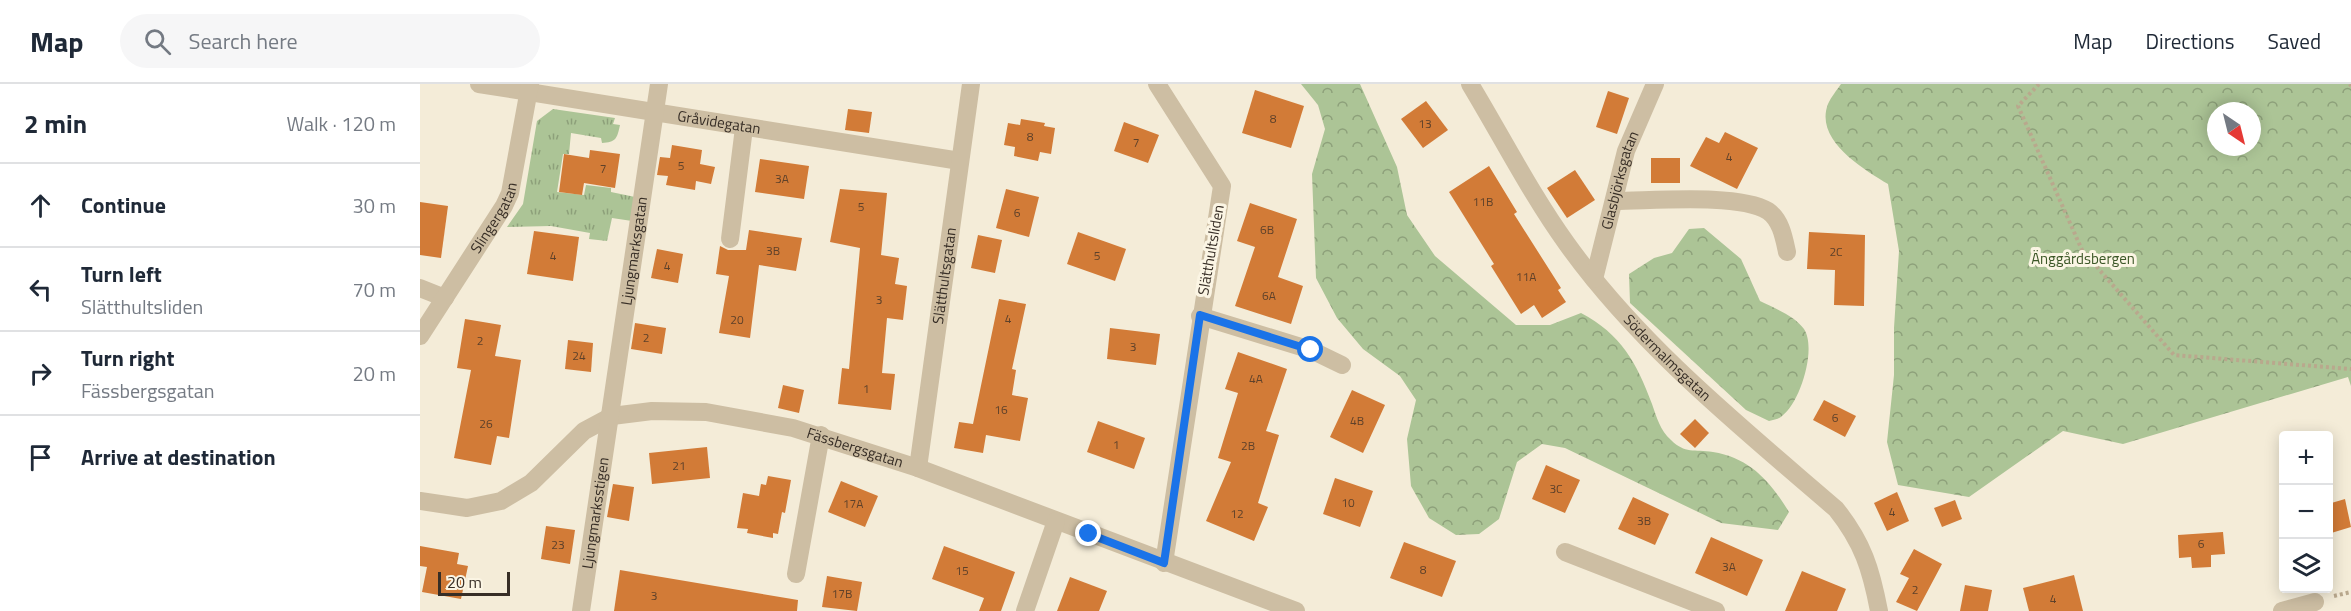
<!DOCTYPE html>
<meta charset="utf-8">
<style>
:root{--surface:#fff;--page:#f6f6f7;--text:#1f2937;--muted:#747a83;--line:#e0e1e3}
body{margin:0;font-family:"Titillium Web",sans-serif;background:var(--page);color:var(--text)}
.controls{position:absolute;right:18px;bottom:18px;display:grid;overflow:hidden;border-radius:6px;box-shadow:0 3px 15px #0003}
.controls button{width:54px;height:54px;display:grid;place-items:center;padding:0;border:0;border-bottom:2px solid var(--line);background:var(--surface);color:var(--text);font:30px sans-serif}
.compass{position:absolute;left:1787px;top:18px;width:54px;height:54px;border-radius:50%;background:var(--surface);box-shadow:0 3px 15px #0003;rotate:145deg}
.scale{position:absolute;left:18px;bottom:15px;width:72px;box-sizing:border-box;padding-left:6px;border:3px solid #372e26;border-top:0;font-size:16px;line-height:21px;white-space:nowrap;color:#372e26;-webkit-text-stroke:4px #fbf5e4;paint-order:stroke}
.stop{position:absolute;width:18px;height:18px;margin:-14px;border:4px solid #1a73e8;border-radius:50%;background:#fff}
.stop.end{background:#1a73e8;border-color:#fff;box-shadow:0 2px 6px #0008}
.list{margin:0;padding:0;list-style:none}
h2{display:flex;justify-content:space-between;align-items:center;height:78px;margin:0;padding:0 24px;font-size:26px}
h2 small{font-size:20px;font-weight:400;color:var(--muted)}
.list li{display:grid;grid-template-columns:39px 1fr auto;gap:18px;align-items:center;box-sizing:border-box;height:84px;padding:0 24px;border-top:2px solid var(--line)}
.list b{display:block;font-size:22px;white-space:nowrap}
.list p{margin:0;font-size:20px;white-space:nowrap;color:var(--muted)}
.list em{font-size:20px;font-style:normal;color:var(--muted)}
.icon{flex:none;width:33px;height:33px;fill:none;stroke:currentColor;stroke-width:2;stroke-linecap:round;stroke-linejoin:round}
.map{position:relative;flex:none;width:1931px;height:527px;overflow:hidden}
header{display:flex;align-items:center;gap:36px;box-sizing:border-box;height:84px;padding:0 30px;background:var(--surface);border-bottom:2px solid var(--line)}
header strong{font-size:28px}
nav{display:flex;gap:33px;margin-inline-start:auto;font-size:21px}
.search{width:420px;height:54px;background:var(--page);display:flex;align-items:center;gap:15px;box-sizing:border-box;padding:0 21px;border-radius:33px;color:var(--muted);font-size:22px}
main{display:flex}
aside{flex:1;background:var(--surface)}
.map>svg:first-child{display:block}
.grass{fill:url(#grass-tufts)}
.forest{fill:url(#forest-crowns);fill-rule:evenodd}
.building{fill:#d27b37}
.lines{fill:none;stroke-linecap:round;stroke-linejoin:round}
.path{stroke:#b9a88d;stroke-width:4;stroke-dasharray:3 3;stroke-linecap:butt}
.minor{stroke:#cdbea3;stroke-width:18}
.route{stroke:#1a73e8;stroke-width:8}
.labels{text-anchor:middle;stroke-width:6;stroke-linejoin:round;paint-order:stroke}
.number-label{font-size:12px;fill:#5e412a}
.street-label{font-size:15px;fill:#372e26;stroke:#fbf5e4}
.park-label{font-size:15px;fill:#3c5727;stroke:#fbf5e4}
</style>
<header>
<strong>Map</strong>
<div class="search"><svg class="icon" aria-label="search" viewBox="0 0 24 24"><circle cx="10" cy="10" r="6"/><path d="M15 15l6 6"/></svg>Search here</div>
<nav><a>Map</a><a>Directions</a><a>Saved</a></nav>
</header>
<main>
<aside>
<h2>2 min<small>Walk · 120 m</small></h2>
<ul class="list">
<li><svg class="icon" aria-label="ahead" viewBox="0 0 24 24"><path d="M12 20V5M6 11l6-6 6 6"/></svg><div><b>Continue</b></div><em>30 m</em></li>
<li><svg class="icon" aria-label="left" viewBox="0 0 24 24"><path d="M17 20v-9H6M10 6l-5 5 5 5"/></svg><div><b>Turn left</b><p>Slätthultsliden</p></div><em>70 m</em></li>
<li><svg class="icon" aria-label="right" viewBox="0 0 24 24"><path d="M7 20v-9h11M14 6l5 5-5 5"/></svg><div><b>Turn right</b><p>Fässbergsgatan</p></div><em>20 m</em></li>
<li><svg class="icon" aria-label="arrive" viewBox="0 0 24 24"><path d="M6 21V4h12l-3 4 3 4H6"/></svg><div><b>Arrive at destination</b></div></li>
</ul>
</aside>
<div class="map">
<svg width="1931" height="527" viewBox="0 0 1931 527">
<defs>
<pattern id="grass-tufts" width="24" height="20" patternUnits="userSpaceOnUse" patternTransform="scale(1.5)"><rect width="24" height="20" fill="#acc496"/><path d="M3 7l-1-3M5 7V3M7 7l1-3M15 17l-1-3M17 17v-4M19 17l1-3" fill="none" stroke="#8da07a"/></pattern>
<pattern id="forest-crowns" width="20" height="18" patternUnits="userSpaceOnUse" patternTransform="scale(1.5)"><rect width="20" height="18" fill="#acc496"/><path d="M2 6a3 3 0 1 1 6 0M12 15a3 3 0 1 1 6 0" fill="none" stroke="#8da07a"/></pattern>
</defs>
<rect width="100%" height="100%" fill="#f4ecd8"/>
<path class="grass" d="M133 25 195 34 193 40 200 41C197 55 196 58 182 59L181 54 151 49 149 70H143L137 108 164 111 166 101 191 104V108L215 113 212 137 192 134 187 157 169 155 170 149 131 142 87 143 103 120 117 37Z"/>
<g class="forest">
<path d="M881 0H940L977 83 987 131 1015 172 1096 241H1130L1161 229C1201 250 1217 279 1232 320 1237 334 1240 346 1251 356 1265 370 1274 365 1293 368 1330 374 1350 397 1369 428L1358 446 1301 439 1145 364 1122 360 1097 378 1079 435 1059 450 1036 451 1009 434 991 402 987 355 996 316 980 292 943 265 917 234 896 194 892 90 905 45 898 21Z"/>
<path d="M1421 0H1931V302L1928 293 1703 360 1643 347 1549 413 1478 401 1467 358 1474 291V244L1479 167 1468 100C1443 85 1394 56 1408 20 1411 13 1417 6 1421 0ZM1796 27H1832V63H1796Z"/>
<path d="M1284 144 1321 175 1340 217C1354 224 1375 232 1384 245 1397 265 1380 319 1362 332 1359 335 1354 336 1349 337L1326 326 1210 219 1209 190 1234 174 1252 169 1269 145Z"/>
</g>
<g class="building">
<path d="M835 6 884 22 871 64 822 49Z"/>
<path d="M1188 7 1209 14 1197 50 1176 43Z"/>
<path d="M1006 17 1028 46 1003 64 981 35Z"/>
<path d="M428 25 452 28 449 49 425 46Z"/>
<path d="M601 35 625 39 624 42 635 44 631 70 620 68 618 77 594 72 595 63 584 61 588 39 600 41Z"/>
<path d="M704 38 739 51 728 79 694 67Z"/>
<path d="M1305 48 1338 64 1317 105 1270 82 1286 53 1299 59Z"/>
<path d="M252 61 282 66 280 80 295 83 291 100 276 97 275 106 246 101 248 92 237 91 240 73 250 74Z"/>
<path d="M170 66 200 70 195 104 164 99 162 111 139 108 144 70 169 74Z"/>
<rect x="1231" y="74" width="29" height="25"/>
<path d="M340 75 389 82 384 115 335 108Z"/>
<path d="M1069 82 1097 128 1094 130 1141 204 1138 206 1146 218 1122 234 1114 221 1101 230 1071 182 1074 180 1029 108Z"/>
<path d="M1155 86 1175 116 1147 134 1127 104Z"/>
<path d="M420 105 467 109 461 171 479 174 475 200 487 202 483 236 467 234 462 289 475 290 471 326 418 320 422 284 429 285 440 164 410 158Z"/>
<path d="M586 105 619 113 609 153 576 144Z"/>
<path d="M0 118 28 122 21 174 0 171Z"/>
<path d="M830 119 877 135 858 193 883 202 871 240 815 222 835 163 817 157Z"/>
<path d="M329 146 382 154 376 187 339 181 330 254 299 249 309 192 296 190 300 162 308 166H326Z"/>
<path d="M114 147 159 153 153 197 107 190Z"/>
<path d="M658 148 706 165 695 197 647 180Z"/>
<path d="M1389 148 1445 151 1444 222 1414 221 1415 186 1387 185Z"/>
<path d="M558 151 582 156 575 189 551 184Z"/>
<path d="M237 165 263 170 258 199 231 194Z"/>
<path d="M579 215 606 220 592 285 596 286 592 311 608 314 600 357 566 351 563 369 534 364 539 338 553 340Z"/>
<path d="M45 235 81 241 75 272 101 276 89 354 77 352 71 381 34 374 51 286 37 284Z"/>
<path d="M215 239 246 244 242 270 211 265Z"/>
<path d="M690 244 740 250 736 281 687 275Z"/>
<path d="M148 256 173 259 171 288 145 285Z"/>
<path d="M818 268 867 285 846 347 859 351 838 419 848 423 834 457 786 437 811 378 798 374 818 309 805 305Z"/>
<path d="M363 301 384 306 379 329 358 324Z"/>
<path d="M932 306 965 321 943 369 910 353Z"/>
<path d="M1404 316 1436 332 1425 353 1393 336Z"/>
<path d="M1275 335 1289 349 1275 364 1260 350Z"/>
<path d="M678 337 725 354 714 385 667 368Z"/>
<path d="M287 363 290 394 232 400 229 369Z"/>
<path d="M1126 381 1160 396 1145 429 1112 415Z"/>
<path d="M348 392 371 396 365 429 362 428 358 450 353 449V454L327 449 328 445 317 444 323 409 339 412 341 400 346 401Z"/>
<path d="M915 394 953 407 940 443 903 430Z"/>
<path d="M421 397 458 412 445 443 408 428Z"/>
<path d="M193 400 214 403 209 437 187 433Z"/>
<path d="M1477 408 1489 437 1467 447 1454 419Z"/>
<path d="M1213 413 1249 430 1235 461 1198 445Z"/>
<path d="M1925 415 1931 443 1908 450V420Z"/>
<path d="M1535 416 1542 435 1522 443 1514 424Z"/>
<path d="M126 442 155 446 150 480 121 475Z"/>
<path d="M1803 448 1805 470 1791 471V483L1772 484 1771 473 1759 474 1758 451Z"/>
<path d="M1291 453 1343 476 1327 512 1275 489Z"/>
<path d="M984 458 1036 477 1022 513 970 494Z"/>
<path d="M0 462 39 469 37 480 48 482 41 515 2 508 7 483 0 482Z"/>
<path d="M524 462 595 488 581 527H559L564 514 512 495Z"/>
<path d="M1494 465 1522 480 1497 527 1476 518 1489 494 1480 490Z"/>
<path d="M200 486 378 516 377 527H194Z"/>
<path d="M1382 487 1426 505 1417 527H1365Z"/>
<path d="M1654 491 1663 527H1609L1603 504Z"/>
<path d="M407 492 442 498 437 527 402 523Z"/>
<path d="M650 493 687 507 679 527H637Z"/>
<path d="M1545 501 1572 506 1568 527H1540Z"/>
</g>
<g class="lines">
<g class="path">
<path d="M1619 0 1598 22 1662 166 1754 271 1931 285"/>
<path d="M1930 0 1931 2"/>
<path d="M1914 512 1931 508"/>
</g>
<g class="minor">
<path id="s1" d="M59 0 540 77"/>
<path d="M737 0 802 102 744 479"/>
<path id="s2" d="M1050 0C1082 53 1111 110 1147 160 1220 262 1321 343 1416 425 1443 459 1451 485 1459 527"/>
<path d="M1195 117C1231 117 1319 109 1348 127 1361 136 1364 154 1367 168"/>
<path d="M310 155 324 44"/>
<path id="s3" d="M1174 195 1206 67 1235 0"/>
<path d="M0 204 25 214"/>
<path d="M780 232 891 266 922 281"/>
<path id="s4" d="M0 252 84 122 90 109 110 0"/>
<path id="s5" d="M498 384 551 0"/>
<path id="s6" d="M0 417 47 424 81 417 111 399 164 347 192 332 232 327 286 328 373 344 498 384 876 527"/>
<path d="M1145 468 1296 527"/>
<path d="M376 490 401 351"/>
<path id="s7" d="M161 527 239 0"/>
<path d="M605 527 636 437"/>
<path d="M1862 527 1895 518"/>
</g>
</g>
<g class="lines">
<path class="route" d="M669 450 744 479 780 231 891 266"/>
</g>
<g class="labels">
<g class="number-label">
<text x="853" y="39">8</text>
<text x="1005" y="44">13</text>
<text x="610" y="57">8</text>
<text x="716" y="63">7</text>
<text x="1309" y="77">4</text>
<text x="261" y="86">5</text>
<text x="183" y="89">7</text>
<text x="362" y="99">3A</text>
<text x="1063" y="122">11B</text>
<text x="441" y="127">5</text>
<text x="597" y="133">6</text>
<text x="847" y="150">6B</text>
<text x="353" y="171">3B</text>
<text x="1416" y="172">2C</text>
<text x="133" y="176">4</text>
<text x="677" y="176">5</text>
<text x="247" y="186">4</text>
<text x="1106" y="197">11A</text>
<text x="849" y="216">6A</text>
<text x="459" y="220">3</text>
<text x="588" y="239">4</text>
<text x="317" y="240">20</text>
<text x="226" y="258">2</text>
<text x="60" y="261">2</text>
<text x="713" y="267">3</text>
<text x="159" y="276">24</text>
<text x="836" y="299">4A</text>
<text x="446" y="309">1</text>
<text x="581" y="330">16</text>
<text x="1415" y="338">6</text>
<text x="937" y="341">4B</text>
<text x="66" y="344">26</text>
<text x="696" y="365">1</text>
<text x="828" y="366">2B</text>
<text x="259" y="386">21</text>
<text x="1136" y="409">3C</text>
<text x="928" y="423">10</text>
<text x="433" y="424">17A</text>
<text x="1472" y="432">4</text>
<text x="817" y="434">12</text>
<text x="1224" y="441">3B</text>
<text x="1781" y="464">6</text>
<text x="138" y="465">23</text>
<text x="1309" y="487">3A</text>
<text x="1003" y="490">8</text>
<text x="542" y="491">15</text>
<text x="1495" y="510">2</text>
<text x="422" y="514">17B</text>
<text x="234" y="516">3</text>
<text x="1633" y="519">4</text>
</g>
<g class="street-label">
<text dy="5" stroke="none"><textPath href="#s1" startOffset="243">Gråvidegatan</textPath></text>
<text dy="5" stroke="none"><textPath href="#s3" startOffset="102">Glasbjörksgatan</textPath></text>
<text dy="5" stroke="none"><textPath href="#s4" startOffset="140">Slingergatan</textPath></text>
<text dy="5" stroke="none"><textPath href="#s7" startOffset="364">Ljungmarksgatan</textPath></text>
<text transform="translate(791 166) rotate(-80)" y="5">Slätthultsliden</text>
<text dy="5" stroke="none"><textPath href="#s5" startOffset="194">Slätthultsgatan</textPath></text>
<text dy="5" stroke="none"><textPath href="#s2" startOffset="339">Södermalmsgatan</textPath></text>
<text dy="5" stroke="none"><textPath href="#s6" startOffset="471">Fässbergsgatan</textPath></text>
<text dy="5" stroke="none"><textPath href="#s7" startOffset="99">Ljungmarksstigen</textPath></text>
</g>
<g class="park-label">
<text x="1663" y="180">Änggårdsbergen</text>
</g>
</g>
</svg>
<div class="controls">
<button>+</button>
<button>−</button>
<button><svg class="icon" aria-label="layers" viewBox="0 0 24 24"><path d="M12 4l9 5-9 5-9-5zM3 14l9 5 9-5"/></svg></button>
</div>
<svg class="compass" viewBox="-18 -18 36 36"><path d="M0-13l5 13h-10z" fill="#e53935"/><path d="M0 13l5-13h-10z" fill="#747a83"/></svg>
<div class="scale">20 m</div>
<div class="stop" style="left:891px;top:266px"></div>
<div class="stop end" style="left:669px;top:450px"></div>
</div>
</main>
